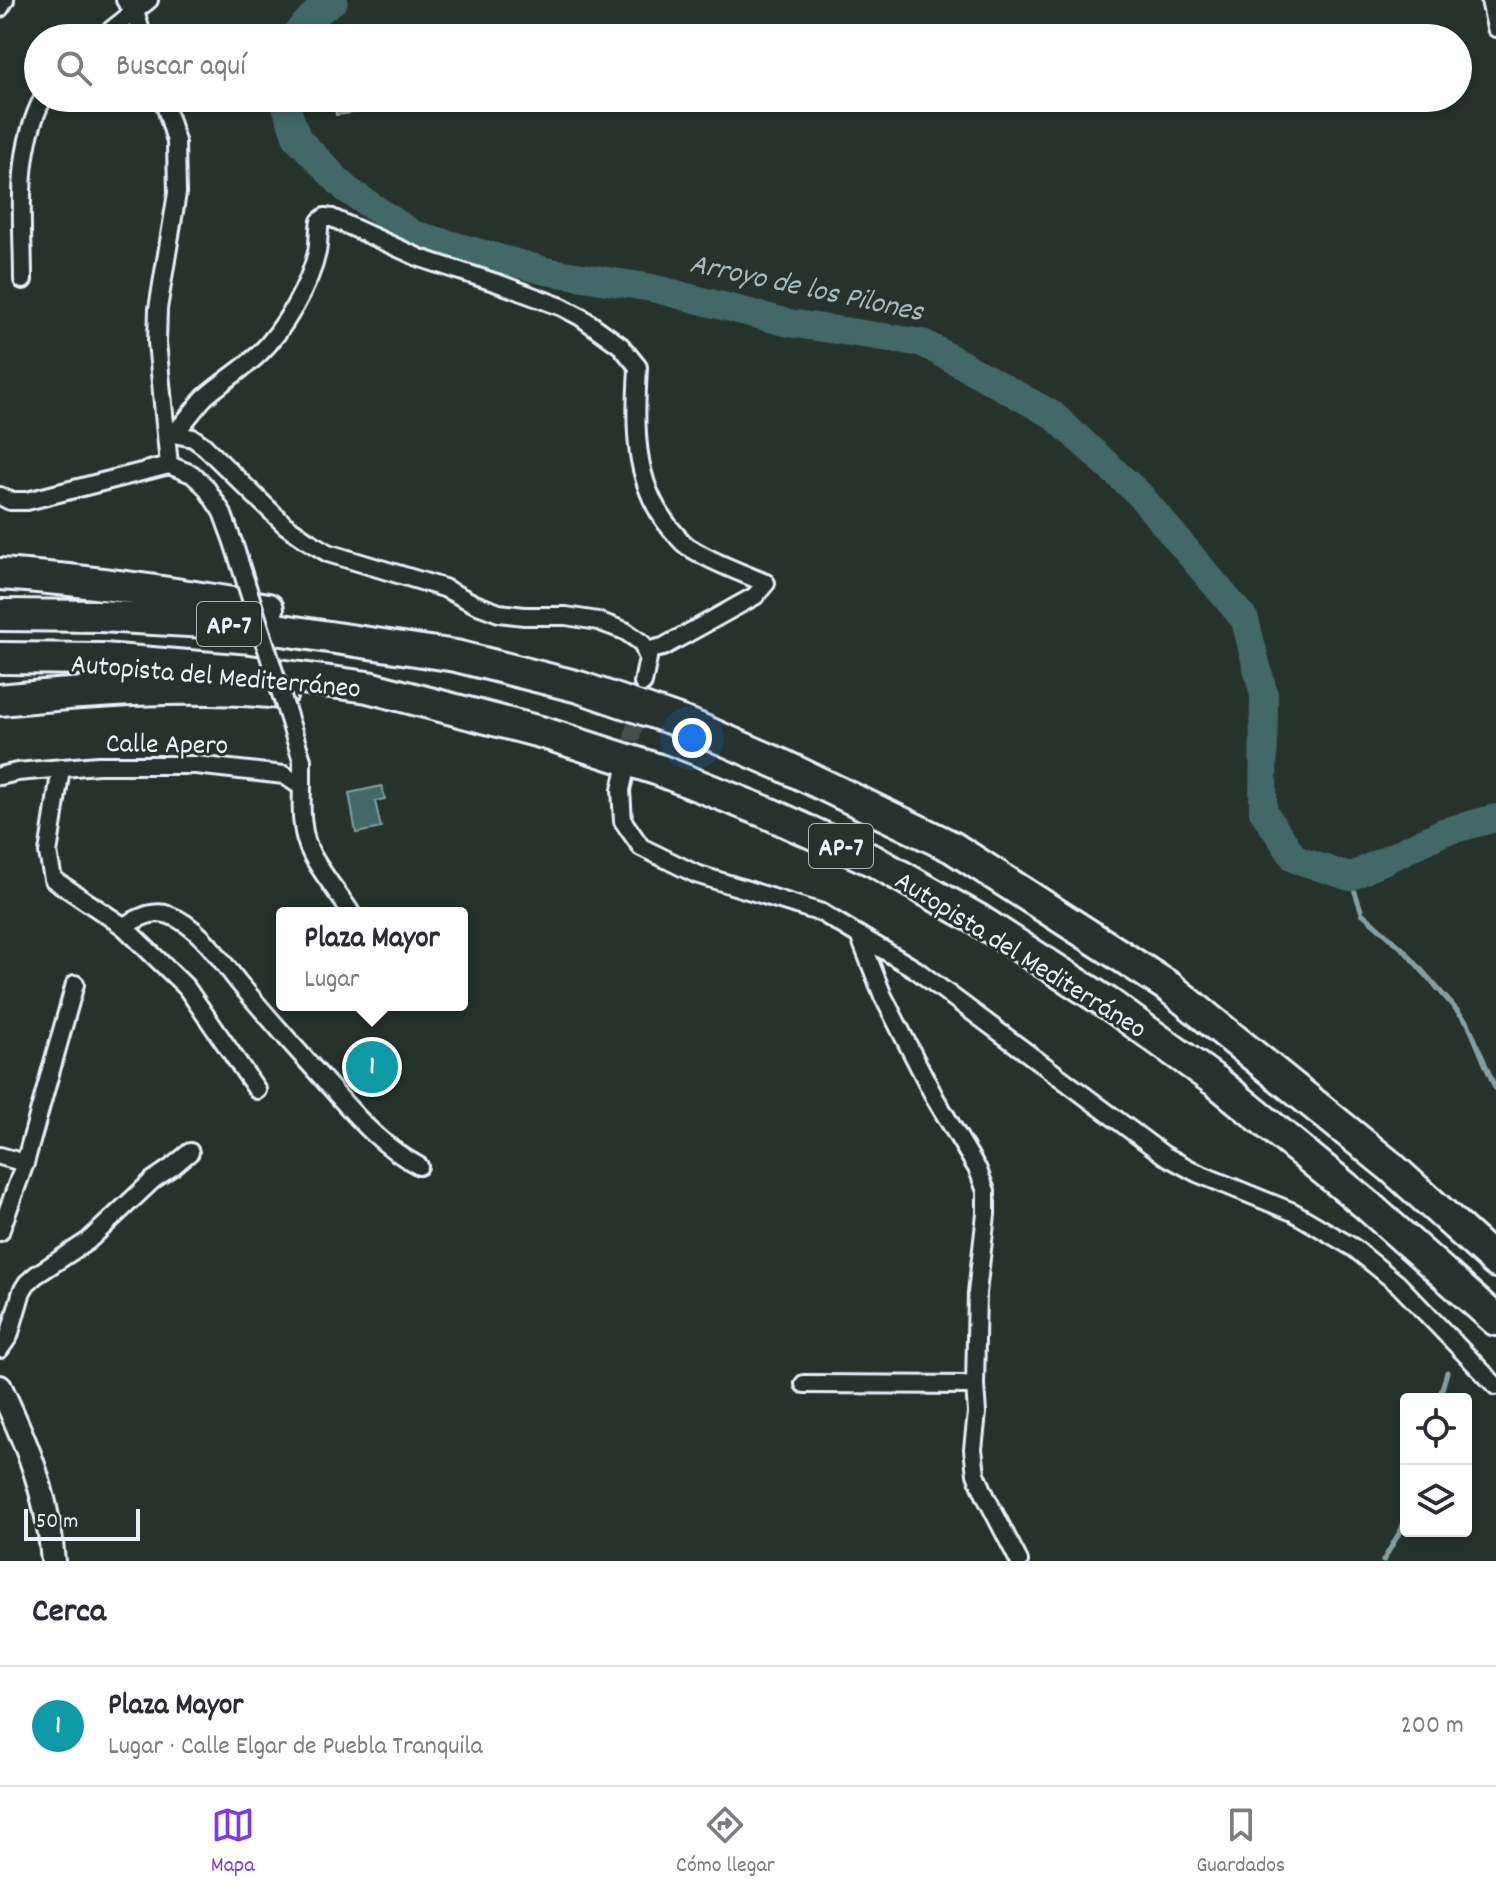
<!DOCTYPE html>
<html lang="es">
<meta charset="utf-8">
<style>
:root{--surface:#fff;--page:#f2f2f3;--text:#2b2b33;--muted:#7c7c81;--line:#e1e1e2;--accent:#7c3aed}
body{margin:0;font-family:Dekko,sans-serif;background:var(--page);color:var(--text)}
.controls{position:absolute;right:24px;bottom:24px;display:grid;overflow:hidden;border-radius:8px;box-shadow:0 4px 12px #0003}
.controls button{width:72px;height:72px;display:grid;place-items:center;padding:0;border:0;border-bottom:2px solid var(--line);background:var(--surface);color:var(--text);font:40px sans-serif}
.scale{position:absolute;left:24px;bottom:20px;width:116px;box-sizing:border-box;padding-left:8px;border:4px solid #e8f1f8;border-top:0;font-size:22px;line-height:28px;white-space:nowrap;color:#e8f1f8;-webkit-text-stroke:6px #26332d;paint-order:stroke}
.you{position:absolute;left:692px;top:738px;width:28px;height:28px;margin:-20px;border:6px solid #fff;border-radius:50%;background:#1a73e8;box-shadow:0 0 0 12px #1a73e833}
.badge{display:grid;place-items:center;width:52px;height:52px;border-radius:50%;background:var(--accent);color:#fff;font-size:26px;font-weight:700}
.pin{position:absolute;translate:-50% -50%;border:4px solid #fff;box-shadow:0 2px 8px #0006}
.popup{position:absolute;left:276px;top:907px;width:192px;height:104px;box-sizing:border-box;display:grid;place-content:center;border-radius:8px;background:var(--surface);filter:drop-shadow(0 2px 6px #0005);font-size:26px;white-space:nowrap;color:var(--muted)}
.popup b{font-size:30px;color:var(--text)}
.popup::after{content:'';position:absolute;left:50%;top:100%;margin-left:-16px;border:16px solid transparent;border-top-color:var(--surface)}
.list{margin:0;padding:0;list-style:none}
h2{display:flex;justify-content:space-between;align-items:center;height:104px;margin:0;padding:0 32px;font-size:34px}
h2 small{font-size:26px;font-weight:400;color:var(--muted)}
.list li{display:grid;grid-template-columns:52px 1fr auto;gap:24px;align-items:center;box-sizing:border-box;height:120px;padding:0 32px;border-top:2px solid var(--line)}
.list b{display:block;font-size:30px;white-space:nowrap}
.list p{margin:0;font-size:26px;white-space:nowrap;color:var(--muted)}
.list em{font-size:26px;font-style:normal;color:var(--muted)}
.icon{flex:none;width:44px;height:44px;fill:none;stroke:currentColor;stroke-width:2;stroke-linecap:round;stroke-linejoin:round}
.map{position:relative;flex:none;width:1496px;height:1561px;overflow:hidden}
.search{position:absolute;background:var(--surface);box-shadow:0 4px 12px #0003;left:24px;right:24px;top:24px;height:88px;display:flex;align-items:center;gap:20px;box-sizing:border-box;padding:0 28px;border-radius:44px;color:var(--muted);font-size:30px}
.sheet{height:224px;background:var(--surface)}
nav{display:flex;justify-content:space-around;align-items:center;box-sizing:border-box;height:112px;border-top:2px solid var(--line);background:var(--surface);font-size:22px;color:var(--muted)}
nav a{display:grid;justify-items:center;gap:4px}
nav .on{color:var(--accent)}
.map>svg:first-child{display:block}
.green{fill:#53745e;stroke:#9eb2ab;stroke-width:2}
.water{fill:#436868;stroke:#859fa2;stroke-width:2}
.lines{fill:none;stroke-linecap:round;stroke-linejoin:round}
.stream{stroke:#859fa2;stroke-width:5}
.river{stroke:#436868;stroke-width:28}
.minor-tunnel{stroke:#43504b;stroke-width:16;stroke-dasharray:16 8;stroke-linecap:butt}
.minor-casing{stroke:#e8f1f8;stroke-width:22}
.secondary-casing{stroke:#e8f1f8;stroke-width:28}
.motorway-casing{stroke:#e8f1f8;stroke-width:36}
.minor{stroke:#26332d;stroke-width:16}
.secondary{stroke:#26332d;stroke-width:22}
.motorway{stroke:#26332d;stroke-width:30}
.minor-bridge-casing{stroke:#e8f1f8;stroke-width:22;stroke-linecap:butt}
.minor-bridge{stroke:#26332d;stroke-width:16}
.labels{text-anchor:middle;stroke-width:6;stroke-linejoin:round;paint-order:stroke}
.shield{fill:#26332d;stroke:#aeb8bb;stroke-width:2}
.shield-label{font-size:26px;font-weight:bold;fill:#e8f1f8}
.street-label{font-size:28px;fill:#e8f1f8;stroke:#26332d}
.water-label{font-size:30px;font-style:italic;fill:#a6babe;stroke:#26332d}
</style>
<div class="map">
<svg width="1496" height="1561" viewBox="0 0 1496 1561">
<rect width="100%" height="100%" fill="#26332d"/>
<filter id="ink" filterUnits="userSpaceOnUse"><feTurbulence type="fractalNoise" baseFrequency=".0125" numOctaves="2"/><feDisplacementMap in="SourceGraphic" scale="16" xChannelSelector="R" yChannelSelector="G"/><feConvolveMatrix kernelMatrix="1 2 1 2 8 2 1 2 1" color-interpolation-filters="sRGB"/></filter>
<g filter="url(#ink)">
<path class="green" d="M334 98H443L444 102 336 115Z"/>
<path class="water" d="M382 786 385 799 375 801 381 828 356 833 349 793Z"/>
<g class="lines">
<g class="stream">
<path d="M1350 877 1362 913 1404 950 1468 1023 1496 1090"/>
<path d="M1439 1399 1447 1372"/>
<path d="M1383 1561 1402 1528 1406 1514"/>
</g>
<g class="river">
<path d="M292 38 314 15 334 0"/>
<path d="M283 98 297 138 346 189 413 234 545 271 652 288 789 323 923 343 1053 415 1139 494 1245 620 1264 695 1263 811 1295 859 1350 877 1443 832 1496 818"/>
</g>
<path class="minor-tunnel" d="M627 764 639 702"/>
<g class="minor-casing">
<g id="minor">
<path d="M125 0 135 11 143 38"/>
<path d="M1490 0 1496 28"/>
<path d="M0 8 5 0"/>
<path d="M101 38 149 0"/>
<path d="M163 98 176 141 177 193 158 309 157 342 169 465"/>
<path d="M23 280C23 219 14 154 43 98"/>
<path d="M174 434 193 438 204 446 285 525 305 539 328 553 444 588 475 604 499 613 524 616H566L598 621 625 631 642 643 648 658 643 683"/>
<path d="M167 438C179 432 194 408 205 397 222 382 242 370 259 354 283 331 310 285 317 252 319 242 318 231 320 221L325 217 332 218 420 258 500 284 562 307 581 317 621 346 638 367C635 424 632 481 670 528 676 534 680 541 687 546 712 562 739 572 766 583L755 596 663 647 645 651"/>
<path d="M0 496 10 501H27L169 465 192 474 205 486 222 512 233 542"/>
<path d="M627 764 621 790 623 821 641 847 696 874 822 913 915 969 1164 1155 1197 1173 1293 1212 1354 1248 1398 1284 1496 1386"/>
<path d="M61 768 48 853 53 879 123 926 186 987 257 1090"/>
<path d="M0 776 17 772 98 765H196L284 775 302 787V760"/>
<path d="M302 787C301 810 301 835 312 855 323 875 339 894 351 913"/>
<path d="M123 926C138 919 152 909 169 915 199 926 220 959 239 983 267 1016 295 1048 324 1080 353 1113 380 1146 419 1166"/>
<path d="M859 935 883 996 935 1098 978 1170 986 1191V1214L977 1293 975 1385 977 1413 973 1449 976 1474 986 1497 1019 1561"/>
<path d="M0 1156 25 1163"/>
<path d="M0 1232 25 1163 75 984"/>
<path d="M0 1349 9 1336 22 1291 27 1283 36 1275 88 1241 153 1180 172 1167 190 1152"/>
<path d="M804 1384 975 1385"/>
</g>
</g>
<g class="secondary-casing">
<path id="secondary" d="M0 1387C28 1446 48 1495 53 1561"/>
</g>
<g class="motorway-casing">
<g id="motorway">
<path d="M0 574C90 580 179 594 268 609"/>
<path d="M0 615 100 616 242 624 456 656 579 687 690 725 782 765 952 847 1169 987 1390 1166 1496 1262"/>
<path d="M0 658 103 659 249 671 368 687 544 733 659 770 768 813 874 861 977 919 1109 1004 1217 1082 1367 1205 1496 1320"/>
<path d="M0 700C93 691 188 684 282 693"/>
</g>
</g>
<use href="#minor" class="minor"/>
<use href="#secondary" class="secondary"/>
<use href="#motorway" class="motorway"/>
<g class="minor-bridge-casing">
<path id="minor-bridge" d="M233 542 302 760"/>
</g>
<use href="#minor-bridge" class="minor-bridge"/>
</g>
</g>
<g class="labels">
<g class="shield">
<rect x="197" y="602" width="64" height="44" rx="6"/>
<rect x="809" y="824" width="64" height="44" rx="6"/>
</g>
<g class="shield-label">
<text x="229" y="633">AP-7</text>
<text x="841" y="855">AP-7</text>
</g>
<g class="street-label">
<text transform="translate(216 674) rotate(5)" y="10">Autopista del Mediterráneo</text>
<text transform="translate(167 742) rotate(1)" y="10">Calle Apero</text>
<text transform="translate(1022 953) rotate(32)" y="10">Autopista del Mediterráneo</text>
</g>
<g class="water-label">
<text transform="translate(807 286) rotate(12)" y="10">Arroyo de los Pilones</text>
</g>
</g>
</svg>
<div class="controls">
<button><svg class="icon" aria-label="locate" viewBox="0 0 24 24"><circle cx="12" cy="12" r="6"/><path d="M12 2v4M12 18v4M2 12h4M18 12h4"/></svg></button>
<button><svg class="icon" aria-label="layers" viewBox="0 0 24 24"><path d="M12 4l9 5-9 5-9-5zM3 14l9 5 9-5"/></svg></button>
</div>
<div class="scale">50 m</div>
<div class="you"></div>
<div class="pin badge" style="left:372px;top:1067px;background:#0f9aa8">1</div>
<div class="popup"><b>Plaza Mayor</b>Lugar</div>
<div class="search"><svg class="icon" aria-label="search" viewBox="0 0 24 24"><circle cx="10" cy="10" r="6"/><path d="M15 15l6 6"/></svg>Buscar aquí</div>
</div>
<section class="sheet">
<h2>Cerca<small></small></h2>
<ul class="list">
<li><span class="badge" style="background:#0f9aa8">1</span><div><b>Plaza Mayor</b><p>Lugar · Calle Elgar de Puebla Tranquila</p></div><em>200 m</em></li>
</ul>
</section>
<nav>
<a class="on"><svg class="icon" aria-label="map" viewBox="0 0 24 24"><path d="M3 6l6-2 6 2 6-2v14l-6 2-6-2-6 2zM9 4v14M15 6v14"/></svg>Mapa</a>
<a><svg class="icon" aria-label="directions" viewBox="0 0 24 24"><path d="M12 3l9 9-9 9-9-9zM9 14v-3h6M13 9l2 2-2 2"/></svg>Cómo llegar</a>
<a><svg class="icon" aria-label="saved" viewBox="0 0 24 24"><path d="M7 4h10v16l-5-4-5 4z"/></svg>Guardados</a>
</nav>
